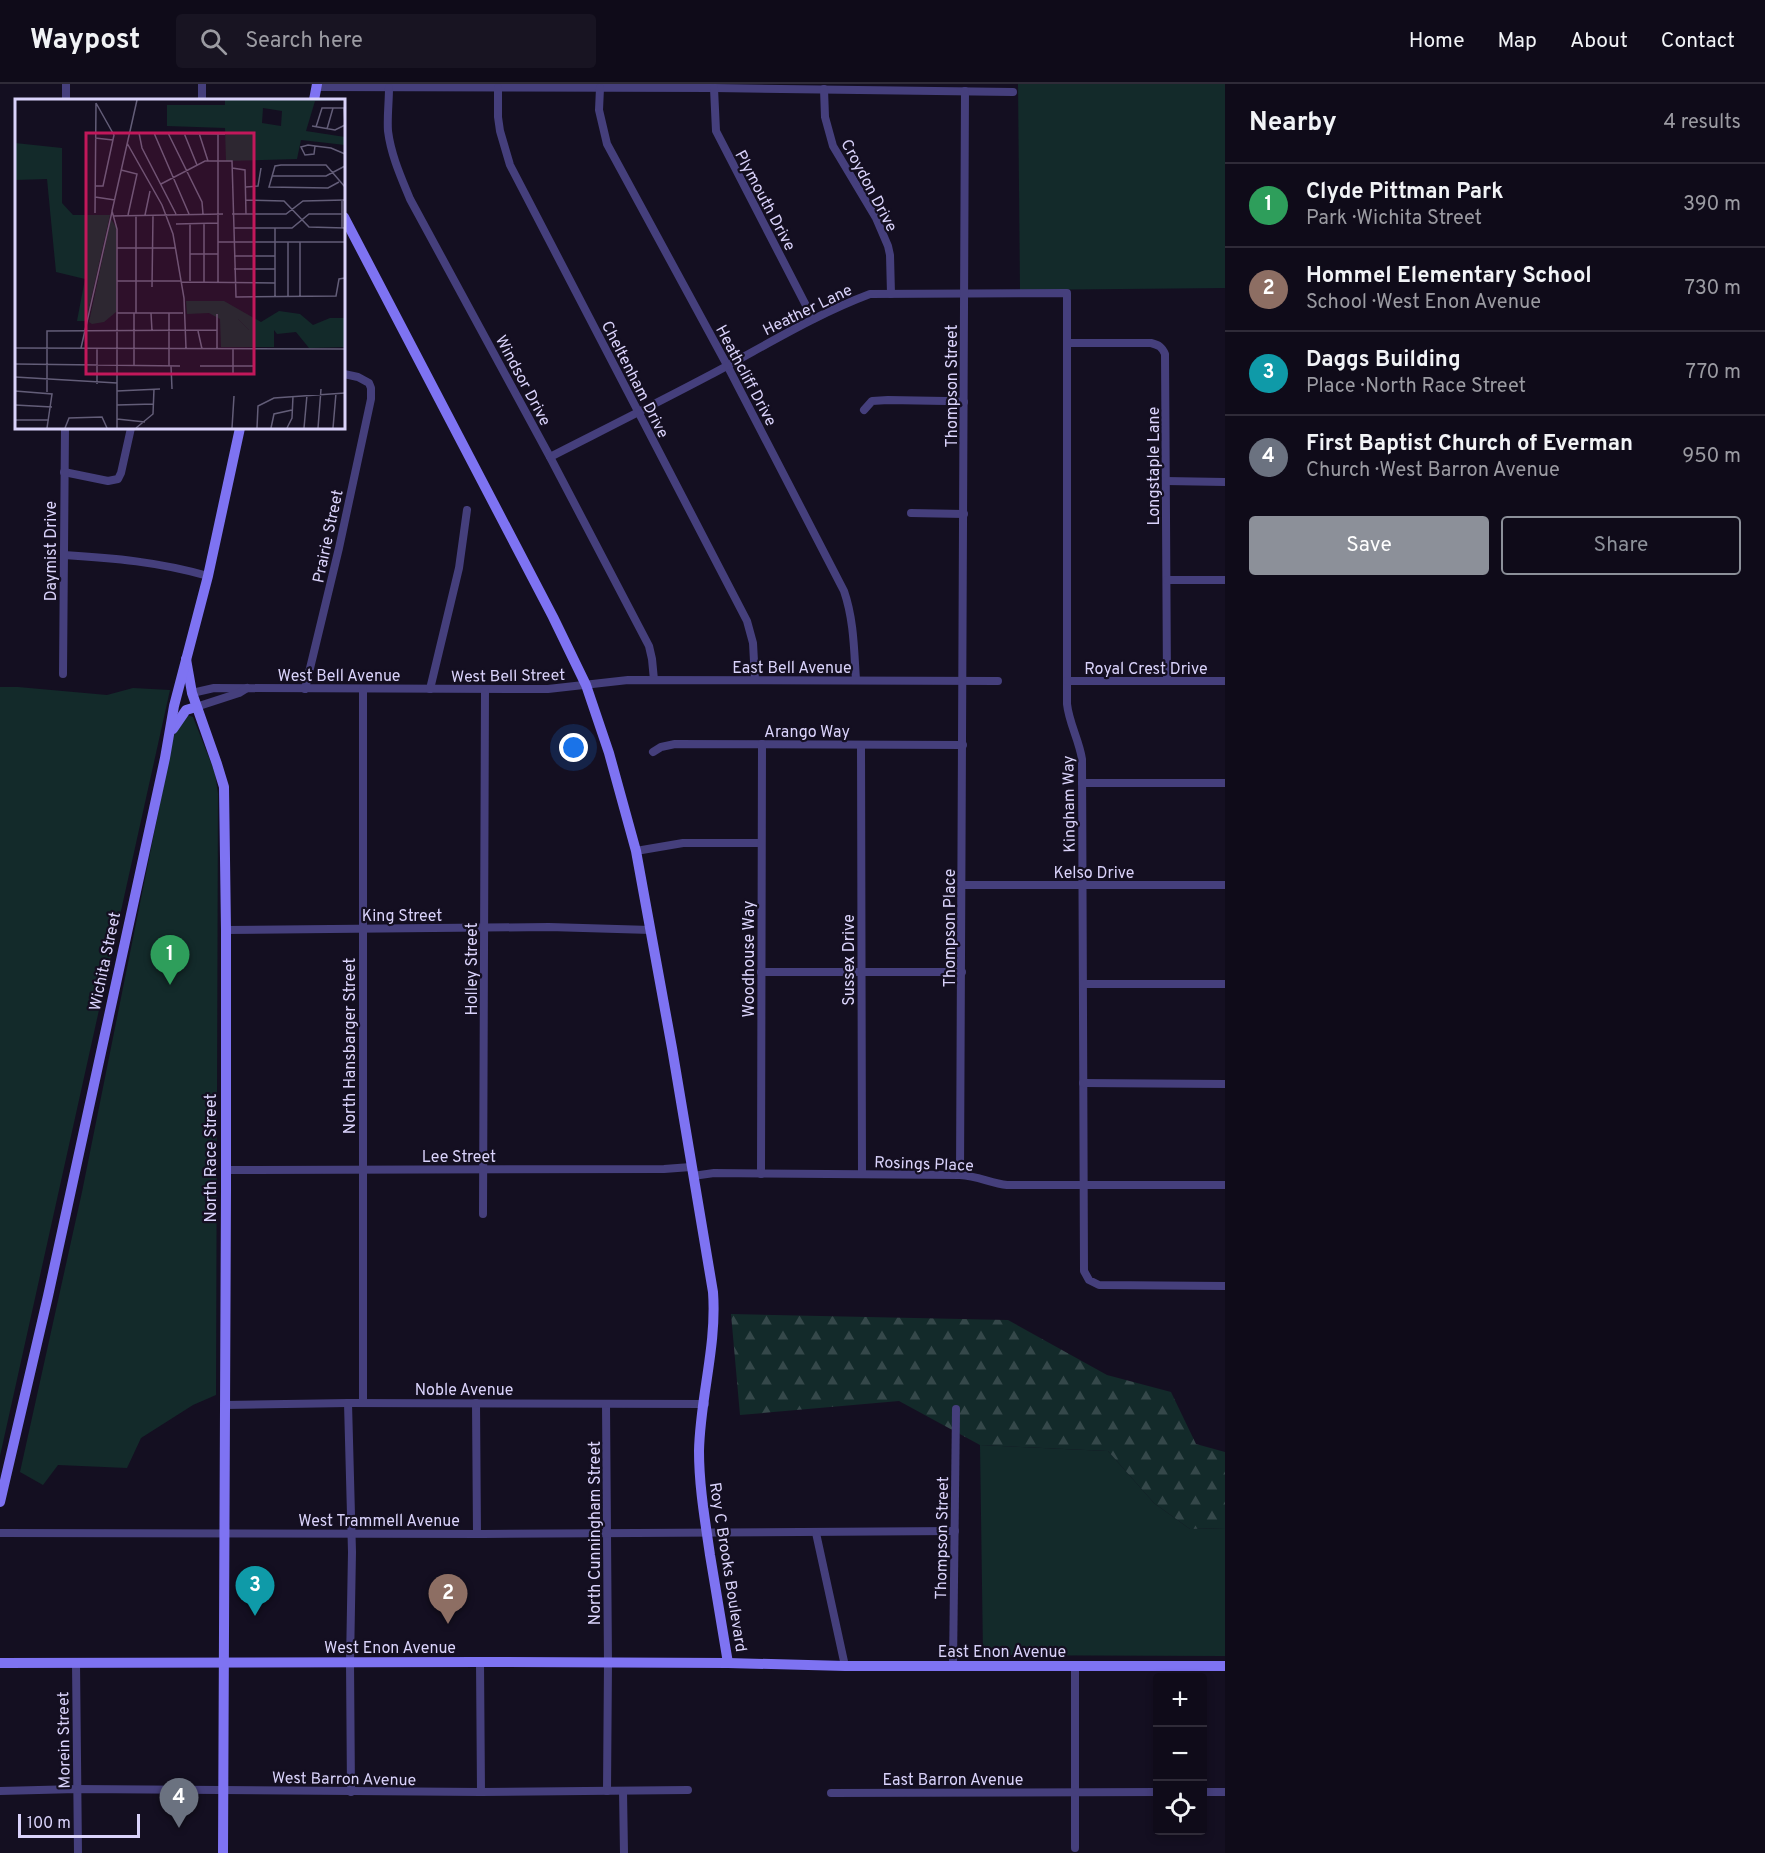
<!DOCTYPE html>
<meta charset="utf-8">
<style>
:root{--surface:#0f0b19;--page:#181422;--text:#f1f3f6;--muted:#9b9ba2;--line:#2f2b38;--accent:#8c9099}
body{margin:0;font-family:Overpass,sans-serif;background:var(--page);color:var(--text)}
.controls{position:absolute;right:18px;bottom:18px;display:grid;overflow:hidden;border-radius:6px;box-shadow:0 3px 9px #0003}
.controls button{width:54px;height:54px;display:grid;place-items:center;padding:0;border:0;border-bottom:2px solid var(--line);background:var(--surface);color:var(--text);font:30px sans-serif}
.scale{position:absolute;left:18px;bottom:15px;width:122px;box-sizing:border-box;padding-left:6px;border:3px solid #dad3fb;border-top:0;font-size:16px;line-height:21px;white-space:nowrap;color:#dad3fb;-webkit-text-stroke:4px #140f21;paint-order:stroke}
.you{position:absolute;left:574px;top:664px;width:21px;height:21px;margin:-15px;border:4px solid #fff;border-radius:50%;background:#1a73e8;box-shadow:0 0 0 9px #1a73e833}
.badge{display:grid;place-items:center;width:39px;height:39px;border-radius:50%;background:var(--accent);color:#fff;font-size:20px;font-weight:700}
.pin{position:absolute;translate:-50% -50px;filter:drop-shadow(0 2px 3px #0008)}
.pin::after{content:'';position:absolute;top:32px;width:21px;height:18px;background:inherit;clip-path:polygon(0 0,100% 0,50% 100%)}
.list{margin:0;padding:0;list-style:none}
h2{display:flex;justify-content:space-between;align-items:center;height:78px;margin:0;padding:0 24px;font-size:26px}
h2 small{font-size:20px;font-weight:400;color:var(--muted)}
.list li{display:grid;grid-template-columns:39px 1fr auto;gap:18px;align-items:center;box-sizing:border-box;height:84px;padding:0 24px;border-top:2px solid var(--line)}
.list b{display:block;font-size:22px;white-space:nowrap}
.list p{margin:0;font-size:20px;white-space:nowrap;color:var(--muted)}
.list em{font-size:20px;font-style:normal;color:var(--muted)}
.actions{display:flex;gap:12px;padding:18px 24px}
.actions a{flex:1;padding:14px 0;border:2px solid var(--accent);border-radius:6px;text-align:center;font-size:21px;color:var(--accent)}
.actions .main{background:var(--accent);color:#fff}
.icon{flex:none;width:33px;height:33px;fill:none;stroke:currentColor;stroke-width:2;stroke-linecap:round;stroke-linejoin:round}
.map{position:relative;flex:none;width:1225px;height:1769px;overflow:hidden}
header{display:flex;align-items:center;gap:36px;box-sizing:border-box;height:84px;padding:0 30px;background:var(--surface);border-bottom:2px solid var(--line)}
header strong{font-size:28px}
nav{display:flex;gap:33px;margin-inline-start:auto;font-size:21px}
.search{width:420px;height:54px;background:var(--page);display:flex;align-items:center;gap:15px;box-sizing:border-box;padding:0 21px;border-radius:6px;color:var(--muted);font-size:22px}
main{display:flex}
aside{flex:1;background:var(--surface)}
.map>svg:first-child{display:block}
.green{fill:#132a2a}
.forest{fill:url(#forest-firs)}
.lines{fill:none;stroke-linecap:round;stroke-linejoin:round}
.street{stroke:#453f7c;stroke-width:8}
.secondary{stroke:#7e73f2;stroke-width:10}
.labels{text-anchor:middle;stroke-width:4.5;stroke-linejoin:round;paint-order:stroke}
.street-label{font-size:16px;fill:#dad3fb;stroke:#140f21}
.inset-road{fill:none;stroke:#635d78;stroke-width:1.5}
.view{fill:#c2185b;fill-opacity:0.15;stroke:#c2185b;stroke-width:3}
.inset-edge{fill:none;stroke:#dad3fb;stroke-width:3}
</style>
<header>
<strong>Waypost</strong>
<div class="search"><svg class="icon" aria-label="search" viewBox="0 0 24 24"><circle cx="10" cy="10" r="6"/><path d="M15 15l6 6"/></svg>Search here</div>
<nav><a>Home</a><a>Map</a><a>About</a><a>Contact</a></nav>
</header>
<main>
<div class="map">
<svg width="1225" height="1769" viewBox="0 0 1225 1769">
<defs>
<pattern id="forest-firs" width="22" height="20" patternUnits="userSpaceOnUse" patternTransform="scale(1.5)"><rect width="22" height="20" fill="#132a2a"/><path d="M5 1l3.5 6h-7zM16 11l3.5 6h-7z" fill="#35484a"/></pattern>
</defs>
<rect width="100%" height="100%" fill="#140f21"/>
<g class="green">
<path d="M1018 0H1225V204L1020 206Z"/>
<path d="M0 603H18L107 611 133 604 170 606 0 1372Z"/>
<path d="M187 631 193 633 215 689 218 710 216 1311 193 1321 141 1354 127 1384 58 1381 43 1401 20 1388 82 1108 174 650Z"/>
<path d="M980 1361 1108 1367 1154 1419 1190 1445 1225 1444V1572L983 1571Z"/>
</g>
<path class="forest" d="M731 1230 1008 1236 1107 1291 1171 1308 1196 1360 1225 1368V1444L1190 1445 1154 1419 1108 1367 980 1361 899 1317 740 1331Z"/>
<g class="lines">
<g class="street">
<path d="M202 0V16"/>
<path d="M317 3 714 4 1013 8"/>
<path d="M389 4C389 18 387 33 388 47 391 71 401 93 410 115L550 373 649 562 652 575 654 596"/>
<path d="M498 4V33L500 47 510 81 747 537 753 559 755 596"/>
<path d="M600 4 599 26 607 60 727 281 844 507C854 536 854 566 856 596"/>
<path d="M714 4 716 47 813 235"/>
<path d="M824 5 825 33 833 62 876 134 888 162 890 171 891 210"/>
<path d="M66 16V0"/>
<path d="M1067 259H1151C1159 261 1162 263 1165 270L1167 597"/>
<path d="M864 326 872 317 888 316 946 317 964 318"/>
<path d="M550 373C603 346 657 319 710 291 763 263 814 231 870 210L1067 209V620C1069 639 1079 656 1082 675L1084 1187 1089 1196 1099 1201 1225 1202"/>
<path d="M64 388 108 397 118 395 121 389 131 344"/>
<path d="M1166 397 1225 398"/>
<path d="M911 429 964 430"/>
<path d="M64 471C114 474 159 478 208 492"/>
<path d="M1167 496H1225"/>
<path d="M63 590 65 344"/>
<path d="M1067 597H1225"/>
<path d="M305 605 339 464 371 315V304L369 299 358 293 344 290"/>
<path d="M430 605 459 484 467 426"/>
<path d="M192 609 214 604 548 605 628 596 998 597"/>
<path d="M196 623 239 609 247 604"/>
<path d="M861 661 862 1090"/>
<path d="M653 668 661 663 675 660 963 661"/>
<path d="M1082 699H1225"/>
<path d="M636 767 683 759H761"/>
<path d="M963 801H1225"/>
<path d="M226 846 549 843 651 846"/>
<path d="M761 888H962"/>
<path d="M1083 900H1225"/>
<path d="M1083 999 1225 1000"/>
<path d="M226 1086 664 1085 691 1083"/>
<path d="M761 1090 762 660"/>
<path d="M960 1091 965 7"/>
<path d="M693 1092 714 1089 960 1091C977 1092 991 1099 1007 1101H1225"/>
<path d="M483 1130 485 606"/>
<path d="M348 1319 352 1468 350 1578 351 1708"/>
<path d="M363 1319V605"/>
<path d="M476 1319 477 1450"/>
<path d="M606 1320 608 1579 607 1707"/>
<path d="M224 1321 348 1319 705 1320"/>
<path d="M0 1449 483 1450 955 1447"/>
<path d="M816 1449 845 1582"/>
<path d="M480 1578 481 1708"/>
<path d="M76 1579 78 1769"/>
<path d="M1075 1582V1764"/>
<path d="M953 1583 956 1325"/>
<path d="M0 1707 77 1705 481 1708 688 1706"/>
<path d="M623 1707 624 1769"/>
<path d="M1202 1708H1225"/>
<path d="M831 1709 1158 1708"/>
</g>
<g class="secondary">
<path d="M314 16 317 0"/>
<path d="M344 133 553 533 586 601 609 669 636 767 672 964 713 1208C717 1262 700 1314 699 1367 699 1402 705 1436 710 1471 716 1507 722 1543 728 1579"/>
<path d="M186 575 192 609 217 680 224 703 226 846V1106L223 1769"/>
<path d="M173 645 186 626 196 623"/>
<path d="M0 1418 48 1212 165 674 174 622 208 492 240 344"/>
<path d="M0 1579 480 1578 728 1579 845 1582H1225"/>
</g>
</g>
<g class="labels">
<g class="street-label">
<text transform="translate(870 101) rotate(62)" y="6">Croydon Drive</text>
<text transform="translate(766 116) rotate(62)" y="6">Plymouth Drive</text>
<text transform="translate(807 225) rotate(-26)" y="6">Heather Lane</text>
<text transform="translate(747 291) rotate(62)" y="6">Heathcliff Drive</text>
<text transform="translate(636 295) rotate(63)" y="6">Cheltenham Drive</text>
<text transform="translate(524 296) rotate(62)" y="6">Windsor Drive</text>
<text transform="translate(951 302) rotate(-90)" y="6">Thompson Street</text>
<text transform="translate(1153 382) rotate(-90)" y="6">Longstaple Lane</text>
<text transform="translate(327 452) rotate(-78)" y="6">Prairie Street</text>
<text transform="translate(50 467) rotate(-90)" y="6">Daymist Drive</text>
<text x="792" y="589">East Bell Avenue</text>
<text x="1146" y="590">Royal Crest Drive</text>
<text x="339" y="597">West Bell Avenue</text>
<text transform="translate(508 591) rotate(-1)" y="6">West Bell Street</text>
<text x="807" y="653">Arango Way</text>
<text transform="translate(1068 720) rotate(-91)" y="6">Kingham Way</text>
<text x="1094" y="794">Kelso Drive</text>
<text x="402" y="837">King Street</text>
<text transform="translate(949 844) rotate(-90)" y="6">Thompson Place</text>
<text transform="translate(748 875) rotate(-90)" y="6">Woodhouse Way</text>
<text transform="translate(848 876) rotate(-90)" y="6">Sussex Drive</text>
<text transform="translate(104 877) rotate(-78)" y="6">Wichita Street</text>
<text transform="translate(471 885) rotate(-90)" y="6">Holley Street</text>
<text transform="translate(349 962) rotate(-90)" y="6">North Hansbarger Street</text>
<text x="459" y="1078">Lee Street</text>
<text transform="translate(210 1074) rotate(-90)" y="6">North Race Street</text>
<text transform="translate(924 1079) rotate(2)" y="6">Rosings Place</text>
<text x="464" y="1311">Noble Avenue</text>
<text x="379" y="1442">West Trammell Avenue</text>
<text transform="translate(594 1449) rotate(-90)" y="6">North Cunningham Street</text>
<text transform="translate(941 1454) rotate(-89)" y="6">Thompson Street</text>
<text transform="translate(729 1483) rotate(81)" y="6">Roy C Brooks Boulevard</text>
<text x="390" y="1569">West Enon Avenue</text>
<text x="1002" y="1573">East Enon Avenue</text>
<text transform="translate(63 1656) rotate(-91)" y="6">Morein Street</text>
<text transform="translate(344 1694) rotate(1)" y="6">West Barron Avenue</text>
<text x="953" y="1701">East Barron Avenue</text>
</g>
</g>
<g transform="translate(15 15)">
<rect width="330" height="330" fill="#140f21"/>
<path d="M210 1H330L300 2 291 32 330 38V46L286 41 282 60 211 62 210 29 152 27V6H210ZM248 9 267 12 266 27 247 24ZM0 44 47 49V104L58 116H95L71 222H62L70 180 41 173 32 80 0 81ZM96 120 101 128V213L89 223 77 225 74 223ZM205 220H223L234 231H259V248H206Z" fill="#132a2a" fill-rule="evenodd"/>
<path d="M171 202H209L246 223 264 212 285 215 298 226 315 219H330V248L294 249 281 233 262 235 259 231H234L223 220H205L194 214 172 215Z" fill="#132a2a"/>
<path class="inset-road" d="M297 27 320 31 330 26M301 28 307 9H329L330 25M312 30 318 9M115 34 210 35M124 34 127 49 161 115M139 34 174 115M153 34 187 103 188 115M169 34 182 66M184 34 193 62M80 39 98 41M112 44 147 106 158 135 169 199 171 249M300 47 299 55 290 56 286 48 293 46 300 47 316 49 330 55M217 69 230 71 231 115M106 71 122 75 113 116M257 77H311L330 67M324 83 313 89 254 88 260 67 266 66H311L330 88M146 85 190 62H217L221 198 321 197 324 180 330 179M80 87H88L99 36 81 4M231 88 243 87 246 69M80 98 100 101M231 101 269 102 294 128 330 129M327 101V129M80 114 81 4M217 115H271L288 102 330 101M130 116 135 92M98 117 208 115M189 124V183M161 125 203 124M219 129H277L294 115H327M260 129V198M203 143H330M273 143V198M285 143V198M102 149H160M175 155H203M219 157H260M219 170H260M102 182H166M175 182V124M166 183 260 184M203 183V35M137 188 138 116M102 214H168M119 214V267M121 214V116M136 214 137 232M154 214V267M183 232 187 250M0 249 330 250M66 249 97 113M82 249V285M202 250V215M218 250V275M0 265 165 267M156 267 157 290M185 267H240M0 278 102 284M0 292 37 295 32 329M102 292 145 290M32 293V232L202 231M0 306 37 308M102 306 139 305M102 320 130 323M0 321H34M50 329 54 319 87 318 92 329M102 329V130L97 112 122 1M121 329 138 315 139 290M217 329 219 297M242 329 243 307 259 299 330 294M256 329 259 315 277 311M272 329 277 319 278 297M289 329 292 296M303 329 306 290M318 329 321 294"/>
<path class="view" d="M71 34H239V275H71Z"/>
<rect width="330" height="330" class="inset-edge"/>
</g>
</svg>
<div class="controls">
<button>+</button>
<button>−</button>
<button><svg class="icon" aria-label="locate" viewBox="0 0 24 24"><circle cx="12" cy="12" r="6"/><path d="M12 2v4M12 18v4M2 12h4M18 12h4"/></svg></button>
</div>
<div class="scale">100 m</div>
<div class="you"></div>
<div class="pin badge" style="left:170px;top:901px;background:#2e9e5b">1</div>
<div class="pin badge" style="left:448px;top:1540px;background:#8d6e63">2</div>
<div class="pin badge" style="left:255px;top:1532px;background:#0f9aa8">3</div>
<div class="pin badge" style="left:179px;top:1744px;background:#6b7280">4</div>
</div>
<aside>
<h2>Nearby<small>4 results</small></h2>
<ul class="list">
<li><span class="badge" style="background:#2e9e5b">1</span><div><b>Clyde Pittman Park</b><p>Park · Wichita Street</p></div><em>390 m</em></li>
<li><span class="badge" style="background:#8d6e63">2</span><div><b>Hommel Elementary School</b><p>School · West Enon Avenue</p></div><em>730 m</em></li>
<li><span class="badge" style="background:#0f9aa8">3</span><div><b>Daggs Building</b><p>Place · North Race Street</p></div><em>770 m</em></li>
<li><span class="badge" style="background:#6b7280">4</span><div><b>First Baptist Church of Everman</b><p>Church · West Barron Avenue</p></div><em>950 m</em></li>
</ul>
<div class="actions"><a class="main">Save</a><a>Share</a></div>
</aside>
</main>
